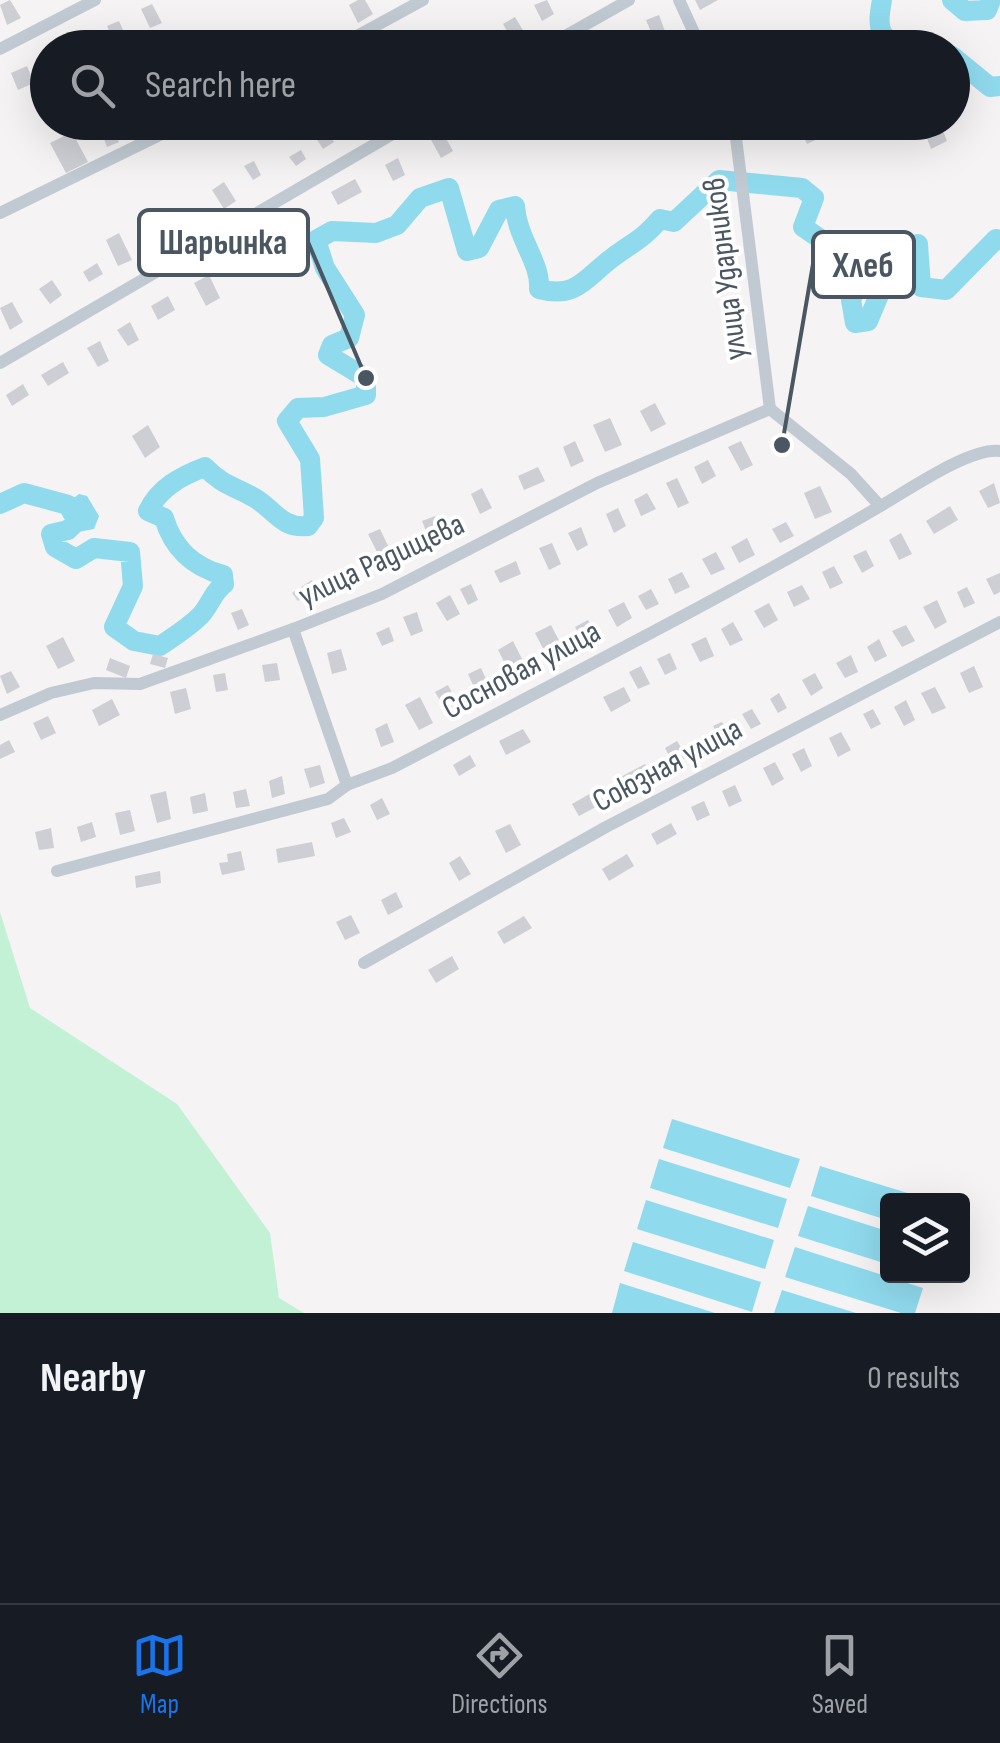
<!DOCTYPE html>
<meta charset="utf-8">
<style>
:root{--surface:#171b24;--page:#242831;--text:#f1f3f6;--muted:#9ea1a6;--line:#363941;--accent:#1a73e8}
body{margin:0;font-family:"Sofia Sans Condensed",sans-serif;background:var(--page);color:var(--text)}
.controls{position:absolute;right:30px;bottom:30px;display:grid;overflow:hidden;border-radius:10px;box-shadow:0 10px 40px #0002}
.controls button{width:90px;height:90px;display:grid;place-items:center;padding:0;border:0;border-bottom:2px solid var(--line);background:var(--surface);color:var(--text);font:50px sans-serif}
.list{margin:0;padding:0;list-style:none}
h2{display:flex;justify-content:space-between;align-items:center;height:130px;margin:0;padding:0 40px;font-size:42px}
h2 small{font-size:32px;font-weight:400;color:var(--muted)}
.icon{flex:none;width:55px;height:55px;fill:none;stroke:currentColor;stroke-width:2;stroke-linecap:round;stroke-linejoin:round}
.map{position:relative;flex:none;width:1000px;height:1313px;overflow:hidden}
.search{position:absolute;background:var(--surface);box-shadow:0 10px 40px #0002;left:30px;right:30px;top:30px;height:110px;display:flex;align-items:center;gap:25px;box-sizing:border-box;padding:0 35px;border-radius:55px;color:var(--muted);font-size:38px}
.sheet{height:290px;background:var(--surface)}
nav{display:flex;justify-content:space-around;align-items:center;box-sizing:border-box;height:140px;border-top:2px solid var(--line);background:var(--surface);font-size:28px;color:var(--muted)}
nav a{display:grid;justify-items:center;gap:5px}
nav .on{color:var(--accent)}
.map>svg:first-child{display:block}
.green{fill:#c3f1d5}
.water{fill:#90daee}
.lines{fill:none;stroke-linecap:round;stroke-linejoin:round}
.river{stroke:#90daee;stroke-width:20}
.building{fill:#cdcfd5}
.street{stroke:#c1cad2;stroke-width:12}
.labels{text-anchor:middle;stroke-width:8;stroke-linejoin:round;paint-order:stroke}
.street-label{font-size:32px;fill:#4a5661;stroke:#fff}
.leader{fill:none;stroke:#4a5661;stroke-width:4}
.callout-dot{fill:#4a5661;stroke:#fff;stroke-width:4}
.callout{fill:#fff;stroke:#4a5661;stroke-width:4}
.callout-label{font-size:35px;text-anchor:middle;font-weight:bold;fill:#4a5661}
</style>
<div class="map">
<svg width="1000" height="1313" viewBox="0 0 1000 1313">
<rect width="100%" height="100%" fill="#f5f3f3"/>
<path class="green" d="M0 912 30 1008 177 1104 270 1233 279 1298 304 1313H0Z"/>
<g class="water">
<path d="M79 494 87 496 99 516 94 529 72 533 69 522 76 520 70 501Z"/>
<path d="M672 1119 800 1159 790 1188 663 1148Z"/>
<path d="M659 1159 787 1199 778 1228 650 1188Z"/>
<path d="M820 1166 930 1200H888L887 1220 811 1196Z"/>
<path d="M646 1200 774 1240 765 1269 637 1229Z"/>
<path d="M808 1206 887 1231V1264L798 1236Z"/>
<path d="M633 1242 761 1282 752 1312 624 1271Z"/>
<path d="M795 1247 923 1288 915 1313H901L785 1277Z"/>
<path d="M620 1283 715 1313H612Z"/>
<path d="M782 1290 856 1313H774Z"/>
</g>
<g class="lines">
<g class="river">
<path d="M882 0C877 26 877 40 906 48"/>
<path d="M952 0 965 11 987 10 991 0"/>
<path d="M952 56 990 87 1000 86"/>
<path d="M0 504 24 493 68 505 77 521 68 530 51 534 55 547 76 559 94 548 130 552 133 586 114 627 134 641 160 646C173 637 188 628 200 616 210 606 212 593 224 584L223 575C193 567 173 548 164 518L148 511C159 488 181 476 205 467 221 484 233 486 253 497 274 508 280 529 308 526L314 518 310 459 287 421 298 408 324 407 366 395V378L328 355 332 345 349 338 355 315 325 268 316 240 332 231 376 233 397 225 420 198 449 188 467 251 479 248 499 210 515 206C517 239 541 262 539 289 577 299 585 278 612 258 633 242 641 241 660 219L674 222 719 180 802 188 814 198 803 227 848 258 861 277 851 300 855 323 868 321 896 255 918 244 921 287 946 290 996 239 1000 240"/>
</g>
</g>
<g class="building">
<path d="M10 0 21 18 7 25 0 5Z"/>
<path d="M358 0H365L373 14 358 23 349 5Z"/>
<path d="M547 0 554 14 542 21 534 5Z"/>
<path d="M695 0H718L700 10Z"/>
<path d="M152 4 162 23 150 28 141 9Z"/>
<path d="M659 15 666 34 654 39 646 20Z"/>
<path d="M515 17 524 32 511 38 503 24Z"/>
<path d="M119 21 127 39 115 44 107 26Z"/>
<path d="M290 32 298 48H282L277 38Z"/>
<path d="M844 34 852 48H836L833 41Z"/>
<path d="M486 35 493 48H477L474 43Z"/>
<path d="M617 36 622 48H609L606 40Z"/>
<path d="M27 66 34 83 18 90 11 73Z"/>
<path d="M339 122H355L359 130 348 137Z"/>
<path d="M815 122 822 137 807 144 800 128Z"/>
<path d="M112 126 119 142 107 147 101 131Z"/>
<path d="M941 126 947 141 931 149 925 133Z"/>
<path d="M442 131 453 151 441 158 430 138Z"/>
<path d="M72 132 88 162 66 173 50 143Z"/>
<path d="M328 132 334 142 323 149 316 138Z"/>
<path d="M301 150 306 159 296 166 289 157Z"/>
<path d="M398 158 405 175 393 181 385 165Z"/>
<path d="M254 161 261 175 253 180 244 166Z"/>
<path d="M355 179 362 192 338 205 331 192Z"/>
<path d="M224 182 236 201 224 209 212 190Z"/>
<path d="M183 208 194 227 183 234 171 215Z"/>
<path d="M119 233 132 260 118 266 106 240Z"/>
<path d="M97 263 103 274 89 282 83 272Z"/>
<path d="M209 275 220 298 206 306 194 283Z"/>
<path d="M52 280 62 295 50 304 39 289Z"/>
<path d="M168 296 175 310 158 320 151 306Z"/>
<path d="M12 302 23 322 10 330 0 308Z"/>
<path d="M130 322 139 340 128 346 117 330Z"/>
<path d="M100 341 109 361 98 367 87 348Z"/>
<path d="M63 362 69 373 48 386 41 375Z"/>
<path d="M23 384 29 395 12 406 6 395Z"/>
<path d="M655 403 666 424 651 432 640 411Z"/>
<path d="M610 418 622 445 605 452 593 425Z"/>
<path d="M148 425 160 447 145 458 132 436Z"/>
<path d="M781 437 791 446 784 454 774 445Z"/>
<path d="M575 441 584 461 571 467 563 447Z"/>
<path d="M741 441 753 465 741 471 728 447Z"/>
<path d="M708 460 716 476 702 484 694 467Z"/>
<path d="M538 467 545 481 524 490 518 476Z"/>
<path d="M677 478 689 503 678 508 666 483Z"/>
<path d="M994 483 1000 503 988 508 979 491Z"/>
<path d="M820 486 832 512 815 519 804 493Z"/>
<path d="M482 488 492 508 480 514 471 494Z"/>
<path d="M647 493 656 509 641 516 634 500Z"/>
<path d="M950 506 958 520 934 534 926 521Z"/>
<path d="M618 508 626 526 614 533 606 514Z"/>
<path d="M435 516 442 533 429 538 422 521Z"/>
<path d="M786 522 794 536 780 543 772 529Z"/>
<path d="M581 527 588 545 577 551 568 533Z"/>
<path d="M380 529 391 552 380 558 368 534Z"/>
<path d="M901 533 912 554 899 560 889 540Z"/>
<path d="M747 538 755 555 739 563 731 547Z"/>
<path d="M552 543 561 564 549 570 539 548Z"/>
<path d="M866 550 874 566 862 573 853 556Z"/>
<path d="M716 552 725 569 711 575 702 559Z"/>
<path d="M516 561 521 574 500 583 494 571Z"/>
<path d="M834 566 843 583 830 589 822 572Z"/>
<path d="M682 572 690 587 675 594 668 579Z"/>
<path d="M1000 573V592L994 595 986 579Z"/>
<path d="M312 580 318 589 298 601 292 593Z"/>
<path d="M471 584 478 600 468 605 460 589Z"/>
<path d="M802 585 810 599 794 607 787 592Z"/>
<path d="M967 587 975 603 964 608 957 592Z"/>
<path d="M651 589 659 604 646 610 638 596Z"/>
<path d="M450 595 460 614 447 621 436 603Z"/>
<path d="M937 600 947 622 935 629 923 607Z"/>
<path d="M624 602 632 618 617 627 608 610Z"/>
<path d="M769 603 778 620 764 628 754 611Z"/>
<path d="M242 609 249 625 238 630 231 613Z"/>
<path d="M417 612 423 631 411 636 403 617Z"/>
<path d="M588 620 597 637 584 644 575 627Z"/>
<path d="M733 622 743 640 730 646 721 629Z"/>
<path d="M551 625 565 652 549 660 535 633Z"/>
<path d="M906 625 915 641 902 647 892 631Z"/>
<path d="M389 627 394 641 382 646 376 633Z"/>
<path d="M63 637 75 661 58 669 46 646Z"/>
<path d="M706 637 714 656 700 662 691 644Z"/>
<path d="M879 639 887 656 875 662 867 647Z"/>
<path d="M513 641 528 671 513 679 498 650Z"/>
<path d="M341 649 347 670 332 674 327 653Z"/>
<path d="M670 653 677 669 665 675 657 659Z"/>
<path d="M153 654 168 658 165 668 150 664Z"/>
<path d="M851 655 858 672 845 678 836 663Z"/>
<path d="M110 658 130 666 126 678 106 670Z"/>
<path d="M277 663 280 680 265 682 262 665Z"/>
<path d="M641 666 650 684 638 689 629 672Z"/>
<path d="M974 666 983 687 969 693 960 673Z"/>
<path d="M481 668 491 690 478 696 468 674Z"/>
<path d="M11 671 20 687 7 694 0 676Z"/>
<path d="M225 673 228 690 216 692 213 675Z"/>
<path d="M815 673 823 688 811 696 802 680Z"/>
<path d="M448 685 461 710 450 716 435 692Z"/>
<path d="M624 687 631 701 611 712 603 697Z"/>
<path d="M935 687 946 708 932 714 921 693Z"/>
<path d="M186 688 191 709 175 714 170 692Z"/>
<path d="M779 693 787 708 778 713 770 699Z"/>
<path d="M420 697 433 723 419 730 405 705Z"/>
<path d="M112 699 120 715 99 726 92 710Z"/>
<path d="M906 700 915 720 904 726 894 707Z"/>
<path d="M752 709 761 724 751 729 742 714Z"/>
<path d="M873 709 881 724 871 729 863 714Z"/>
<path d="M48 716 56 733 41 740 33 723Z"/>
<path d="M722 722 732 737 722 742 713 726Z"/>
<path d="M387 723 394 742 381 747 375 729Z"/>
<path d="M523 729 531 742 506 755 499 741Z"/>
<path d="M841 732 851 750 838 757 829 738Z"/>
<path d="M9 740 15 752 0 759V745Z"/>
<path d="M677 741 687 757 674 765 665 748Z"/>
<path d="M804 748 812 766 801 772 792 754Z"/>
<path d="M470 755 476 766 459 776 453 765Z"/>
<path d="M775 762 784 779 772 786 763 768Z"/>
<path d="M645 764 652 777 622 793 615 780Z"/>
<path d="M320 765 325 783 310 788 304 769Z"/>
<path d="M282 776 285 794 272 798 269 781Z"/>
<path d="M735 785 742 801 729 807 722 791Z"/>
<path d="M600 788 607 801 579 816 572 804Z"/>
<path d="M246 789 250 806 236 808 233 792Z"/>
<path d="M166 791 171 819 157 823 150 795Z"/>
<path d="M205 793 208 811 193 814 190 797Z"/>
<path d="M382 798 390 814 377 820 370 805Z"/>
<path d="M704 801 710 815 697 821 691 807Z"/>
<path d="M130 810 135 831 120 835 115 813Z"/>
<path d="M344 818 351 832 336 838 331 823Z"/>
<path d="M92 822 96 837 81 842 77 827Z"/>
<path d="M671 823 677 834 657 845 651 834Z"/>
<path d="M510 824 521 845 506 853 495 831Z"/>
<path d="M51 828 54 848 39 850 35 832Z"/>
<path d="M312 842 315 856 278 863 276 849Z"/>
<path d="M241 851 245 870 222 875 219 863 228 862 227 854Z"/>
<path d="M627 854 634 866 609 881 602 869Z"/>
<path d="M460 856 471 874 459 881 449 863Z"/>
<path d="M160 871 161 883 136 888 135 876Z"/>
<path d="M396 892 403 907 388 915 381 900Z"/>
<path d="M351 915 360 933 345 940 336 922Z"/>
<path d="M524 916 532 928 504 944 497 932Z"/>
<path d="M452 956 459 969 436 983 428 970Z"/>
</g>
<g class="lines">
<g class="street">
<path d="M679 0 701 48"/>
<path d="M335 48 423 0"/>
<path d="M544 48 629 0"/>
<path d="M0 49 95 0"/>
<path d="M734 122 770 409"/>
<path d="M0 213 186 122"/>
<path d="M0 363 413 122"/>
<path d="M770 409 851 474 880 506"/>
<path d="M293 629 347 785"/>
<path d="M0 715 51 693 94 683 140 684 293 629 382 594 597 483 770 409"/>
<path d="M57 871 328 799 347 785 392 768C555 683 719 600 877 508 906 492 969 447 1000 451"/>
<path d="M364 963 606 827 1000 622"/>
</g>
</g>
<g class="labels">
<g class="street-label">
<text transform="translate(724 269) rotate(-97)" y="11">улица Ударников</text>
<text transform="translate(381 559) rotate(-25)" y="11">улица Радищева</text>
<text transform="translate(521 669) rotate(-28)" y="11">Сосновая улица</text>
<text transform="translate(667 764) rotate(-28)" y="11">Союзная улица</text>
</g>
</g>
<path class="leader" d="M366 378L308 242M782 445L813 264"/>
<g class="callout-dot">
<circle cx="366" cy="378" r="10"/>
<circle cx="782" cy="445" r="10"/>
</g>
<g class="callout">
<rect x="139" y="210" width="169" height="65" rx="10"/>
<rect x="813" y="232" width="101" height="65" rx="10"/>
</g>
<g class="callout-label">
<text x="223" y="254">Шарьинка</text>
<text x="863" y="277">Хлеб</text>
</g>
</svg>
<div class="controls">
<button><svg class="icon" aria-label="layers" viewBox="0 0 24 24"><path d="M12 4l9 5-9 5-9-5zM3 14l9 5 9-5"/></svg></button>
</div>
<div class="search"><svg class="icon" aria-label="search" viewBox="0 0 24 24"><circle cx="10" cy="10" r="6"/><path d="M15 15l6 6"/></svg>Search here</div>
</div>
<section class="sheet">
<h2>Nearby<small>0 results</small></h2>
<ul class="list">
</ul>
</section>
<nav>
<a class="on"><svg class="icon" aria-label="map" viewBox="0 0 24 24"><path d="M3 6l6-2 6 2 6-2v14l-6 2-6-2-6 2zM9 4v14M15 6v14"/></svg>Map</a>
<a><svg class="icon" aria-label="directions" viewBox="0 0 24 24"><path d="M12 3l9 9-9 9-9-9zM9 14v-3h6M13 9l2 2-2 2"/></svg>Directions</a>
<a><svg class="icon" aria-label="saved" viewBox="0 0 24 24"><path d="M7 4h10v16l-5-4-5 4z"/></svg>Saved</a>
</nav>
